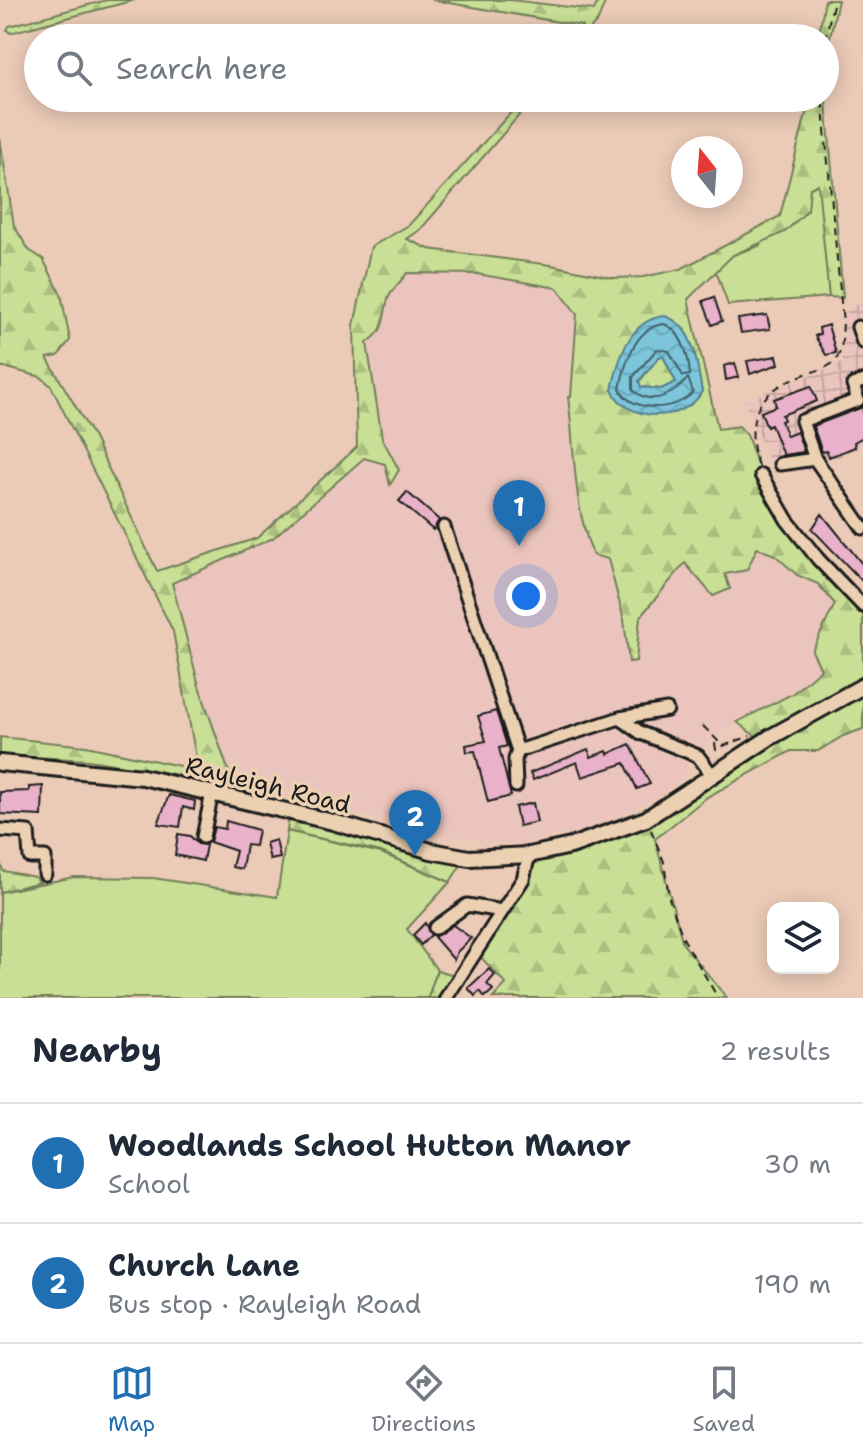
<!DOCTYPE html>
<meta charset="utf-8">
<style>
:root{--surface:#fff;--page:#f6f6f7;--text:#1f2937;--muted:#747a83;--line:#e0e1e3;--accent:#1f6fb2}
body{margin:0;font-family:"Shantell Sans",sans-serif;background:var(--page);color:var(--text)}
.controls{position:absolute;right:24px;bottom:24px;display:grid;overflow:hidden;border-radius:16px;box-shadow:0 4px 20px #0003}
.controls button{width:72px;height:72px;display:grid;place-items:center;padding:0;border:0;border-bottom:2px solid var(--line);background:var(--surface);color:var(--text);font:40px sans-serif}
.compass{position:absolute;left:671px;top:136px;width:72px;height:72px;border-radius:50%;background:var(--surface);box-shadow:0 4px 20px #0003;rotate:343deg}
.you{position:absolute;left:526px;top:596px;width:28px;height:28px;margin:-20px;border:6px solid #fff;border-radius:50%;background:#1a73e8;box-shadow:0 0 0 12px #1a73e833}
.badge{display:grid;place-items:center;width:52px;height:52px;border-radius:50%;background:var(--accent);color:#fff;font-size:26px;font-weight:700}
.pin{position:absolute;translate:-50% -66px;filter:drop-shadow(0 2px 4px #0008)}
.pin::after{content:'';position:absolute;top:42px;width:28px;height:24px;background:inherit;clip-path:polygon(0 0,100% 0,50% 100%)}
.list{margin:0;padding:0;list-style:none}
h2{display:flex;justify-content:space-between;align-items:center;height:104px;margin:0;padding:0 32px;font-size:34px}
h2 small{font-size:26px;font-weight:400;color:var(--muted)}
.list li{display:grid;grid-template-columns:52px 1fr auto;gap:24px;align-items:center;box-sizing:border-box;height:120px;padding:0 32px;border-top:2px solid var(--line)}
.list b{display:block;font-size:30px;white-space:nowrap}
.list p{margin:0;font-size:26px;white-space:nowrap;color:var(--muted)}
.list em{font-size:26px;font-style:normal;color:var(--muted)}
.icon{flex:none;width:44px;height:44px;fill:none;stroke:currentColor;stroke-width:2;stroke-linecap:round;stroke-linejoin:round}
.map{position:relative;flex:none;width:863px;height:998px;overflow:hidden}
.search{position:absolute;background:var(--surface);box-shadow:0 4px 20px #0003;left:24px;right:24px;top:24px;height:88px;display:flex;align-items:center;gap:20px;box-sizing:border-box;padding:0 28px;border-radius:44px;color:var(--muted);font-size:30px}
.sheet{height:344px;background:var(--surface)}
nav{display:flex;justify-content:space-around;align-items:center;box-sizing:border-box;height:112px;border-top:2px solid var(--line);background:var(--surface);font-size:22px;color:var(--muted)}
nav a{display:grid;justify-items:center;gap:4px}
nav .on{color:var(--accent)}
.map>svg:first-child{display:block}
.built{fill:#eac4bd}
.industrial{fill:url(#industrial-grid)}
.grass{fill:#c8df95;stroke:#727e58;stroke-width:2}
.forest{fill:url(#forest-firs);stroke:#727e58;stroke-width:2;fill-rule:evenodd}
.water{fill:url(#water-waves);stroke:#55818f;stroke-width:2;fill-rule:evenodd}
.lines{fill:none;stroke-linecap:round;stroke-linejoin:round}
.shore{stroke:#426068;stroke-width:2}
.building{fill:#e9b2ca;stroke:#1c1c1c;stroke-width:2}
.minor-casing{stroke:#1c1c1c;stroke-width:17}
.major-casing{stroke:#1c1c1c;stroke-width:20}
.path{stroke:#1c1c1c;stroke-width:2;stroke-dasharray:8 6;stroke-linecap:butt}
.minor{stroke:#ebd1b2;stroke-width:11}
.major{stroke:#ebd1b2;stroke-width:14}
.labels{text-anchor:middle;stroke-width:7;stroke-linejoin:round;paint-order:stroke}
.street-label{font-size:24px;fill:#1c1c1c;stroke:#ebd1b2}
</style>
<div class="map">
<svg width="863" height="998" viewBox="0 0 863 998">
<defs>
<pattern id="industrial-grid" width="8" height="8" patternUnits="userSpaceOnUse" patternTransform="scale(2)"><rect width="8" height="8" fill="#eac4bd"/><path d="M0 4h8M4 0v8" fill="none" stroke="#c8a8a2"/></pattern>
<pattern id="forest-firs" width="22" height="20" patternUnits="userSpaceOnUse" patternTransform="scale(2)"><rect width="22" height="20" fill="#c8df95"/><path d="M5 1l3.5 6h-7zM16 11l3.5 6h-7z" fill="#abbf80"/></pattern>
<pattern id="water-waves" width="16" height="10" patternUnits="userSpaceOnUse" patternTransform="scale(2)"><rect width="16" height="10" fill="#7bc5db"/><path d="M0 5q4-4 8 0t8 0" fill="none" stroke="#6aa9bb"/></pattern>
</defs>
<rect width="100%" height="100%" fill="#ebcbb7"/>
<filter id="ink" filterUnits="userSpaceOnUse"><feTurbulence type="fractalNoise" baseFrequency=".0125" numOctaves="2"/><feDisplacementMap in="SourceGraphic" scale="16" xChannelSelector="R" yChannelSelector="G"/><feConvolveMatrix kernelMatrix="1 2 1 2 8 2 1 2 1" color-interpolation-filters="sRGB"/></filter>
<g filter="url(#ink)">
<path class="built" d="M368 263 579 279 571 397H568L737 465 863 621 807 693 737 722 713 739 691 755 683 777 662 795 598 827 538 839 526 847 436 833 212 779 165 578 258 542 359 451Z"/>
<path class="industrial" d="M863 299V447L825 462 828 469 774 473 744 400 843 363 844 314Z"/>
<g class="grass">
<path d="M819 184 829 297 728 305 716 271 733 255 759 246 810 188Z"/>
<path d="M287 831 381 853 450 882 407 929 437 970 428 998H0V892L74 877 153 878 277 897Z"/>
</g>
<g class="forest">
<path d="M107 0H135L10 33 7 30 9 26Z"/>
<path d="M432 0H510L594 10 599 0H606L598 20 583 38H573L582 26Z"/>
<path d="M825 0H838L825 60V38H818Z"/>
<path d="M825 89 843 298 829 297 818 184 810 188 808 210 785 232 733 255 688 299 718 429 739 426 747 435 761 475 787 520 863 606V676L755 736 737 722 792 694 821 669 812 651 835 604 818 584 797 575 775 555 757 548 747 570 725 574 730 589 713 596 685 563 640 617 636 661 629 662 624 620 608 559 593 555C573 506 575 450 568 397H571L577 314 557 288 477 274 407 273C402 281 390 291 388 299 382 320 387 329 367 343L382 438 399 470 390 485 385 464 364 458 273 538 172 583 199 686 233 784 89 760 0 755V737L86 746 194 769 196 758 173 631 51 386 41 377 0 366V139L14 226 29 250 43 259 61 294 70 340 58 356 47 358 93 436 157 571 257 538 357 447 354 325 371 247 409 225 524 98H534L421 229 407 239 429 249 551 265 614 278 643 277 681 269 780 216 810 98H825ZM684 329 695 354 702 392 612 390Z"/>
<path d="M663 356 676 382 661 389 641 387 639 382 659 357Z"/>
<path d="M863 686V729L843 736 818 751H791L707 797 655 839 683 944 727 998H493L506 984 475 951 538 859 627 829Z"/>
<path d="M290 812 466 857 450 882 381 852 287 831Z"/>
<path d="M0 862 3 871 35 877 40 882 0 892Z"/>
<path d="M437 970 458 976 446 998H428Z"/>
</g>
<path class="water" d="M665 316C695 326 697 365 702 392 684 423 627 423 612 390 618 360 629 319 665 316ZM663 356 676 382 661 389 641 387 639 381 659 357Z"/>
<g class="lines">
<path class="shore" d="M664 324C682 330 689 358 690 375L683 376 669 351 657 349 633 377V390C652 408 676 393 688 378L693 392C678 411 631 414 620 389 624 366 635 326 664 324Z"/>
</g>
<g class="building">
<path d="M714 297 722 321 712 325 703 301Z"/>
<path d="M767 315 770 329 741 333 738 319Z"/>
<path d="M828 325 836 353 826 355 815 336 820 334 819 328Z"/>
<path d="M777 356 779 364 750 374 747 361Z"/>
<path d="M735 363 739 377 726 380 724 366Z"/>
<path d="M811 386 817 401 782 415 784 420 781 421 787 436 797 432 804 452 783 455 771 425 767 427 761 412 776 406 774 399Z"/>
<path d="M863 407V437L854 442 855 447 829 457 826 451 822 452 813 426Z"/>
<path d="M407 492 439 520 433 530 399 501Z"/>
<path d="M822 514 863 565V582L812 529Z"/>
<path d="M496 711 507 746 499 748 511 796 488 802 475 751 467 752 466 745 486 741 478 716Z"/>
<path d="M630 744 650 784 637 789 625 763 582 777 577 762 533 780 530 773 588 749 591 757 607 751 608 754Z"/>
<path d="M43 786 42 816 0 814V792L29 791V787Z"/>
<path d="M169 795 195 801 194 810 183 807 180 827 158 824Z"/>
<path d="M533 803 537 822 519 826 515 807Z"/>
<path d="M226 821 258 830 255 846 246 845 242 869 232 867 236 851 210 842 214 827 225 829Z"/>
<path d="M178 834 190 836 198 844 206 845 203 861 175 855Z"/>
<path d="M276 840 280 858 270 860 266 843Z"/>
<path d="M425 923 431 935 421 945 413 935Z"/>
<path d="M453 925 471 938 457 952 454 960 434 937Z"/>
<path d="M489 969 495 975 487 984 493 990 485 997 480 991 475 996 468 988Z"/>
</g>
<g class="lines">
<g class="minor-casing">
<g id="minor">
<path d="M858 327 863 342"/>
<path d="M863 381 853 385 858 400 802 421 815 459 863 528"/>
<path d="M780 464 815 459"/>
<path d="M761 475 787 520 818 559 863 606"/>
<path d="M444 527 518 751 620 718 641 733 698 756 713 776"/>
<path d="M620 718 667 710"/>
<path d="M516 786 515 759 518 751"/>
<path d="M0 830 28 832 30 857H45V874"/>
<path d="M203 837 212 793"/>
<path d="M435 928 467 905 502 911"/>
<path d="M446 998 523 879 529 855"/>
</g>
</g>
<g class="major-casing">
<path id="major" d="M0 763 143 777 333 822 431 851 469 858 529 855 571 846 646 819 769 738 863 686"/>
</g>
<g class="path">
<path d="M825 40 834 0"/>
<path d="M758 466C744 421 756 391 803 375 816 370 833 369 839 354 843 346 842 332 843 323L822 98"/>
<path d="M703 726 723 746 750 736"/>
<path d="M715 743 717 757"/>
<path d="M651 830 664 862 669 898 683 938 718 998"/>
</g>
<use href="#minor" class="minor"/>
<use href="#major" class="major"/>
</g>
</g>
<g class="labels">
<g class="street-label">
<text transform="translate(268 785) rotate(14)" y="8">Rayleigh Road</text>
</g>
</g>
</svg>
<div class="controls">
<button><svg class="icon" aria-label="layers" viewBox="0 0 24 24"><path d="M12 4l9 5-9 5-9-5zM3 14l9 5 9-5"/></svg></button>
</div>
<svg class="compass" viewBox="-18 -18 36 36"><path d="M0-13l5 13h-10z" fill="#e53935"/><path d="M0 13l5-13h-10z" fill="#747a83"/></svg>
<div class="you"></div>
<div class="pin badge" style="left:519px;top:546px">1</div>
<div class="pin badge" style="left:415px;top:856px">2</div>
<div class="search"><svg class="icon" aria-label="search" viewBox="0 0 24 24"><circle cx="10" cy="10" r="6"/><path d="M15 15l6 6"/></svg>Search here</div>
</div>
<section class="sheet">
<h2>Nearby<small>2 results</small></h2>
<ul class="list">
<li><span class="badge">1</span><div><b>Woodlands School Hutton Manor</b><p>School</p></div><em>30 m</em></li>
<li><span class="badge">2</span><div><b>Church Lane</b><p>Bus stop · Rayleigh Road</p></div><em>190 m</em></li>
</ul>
</section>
<nav>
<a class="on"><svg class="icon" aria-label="map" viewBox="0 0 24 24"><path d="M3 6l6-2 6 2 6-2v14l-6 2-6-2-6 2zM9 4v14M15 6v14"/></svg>Map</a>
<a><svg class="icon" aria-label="directions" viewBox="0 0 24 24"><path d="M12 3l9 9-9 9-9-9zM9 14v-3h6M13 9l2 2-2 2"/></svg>Directions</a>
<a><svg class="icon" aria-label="saved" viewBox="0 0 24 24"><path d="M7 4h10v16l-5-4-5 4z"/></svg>Saved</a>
</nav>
